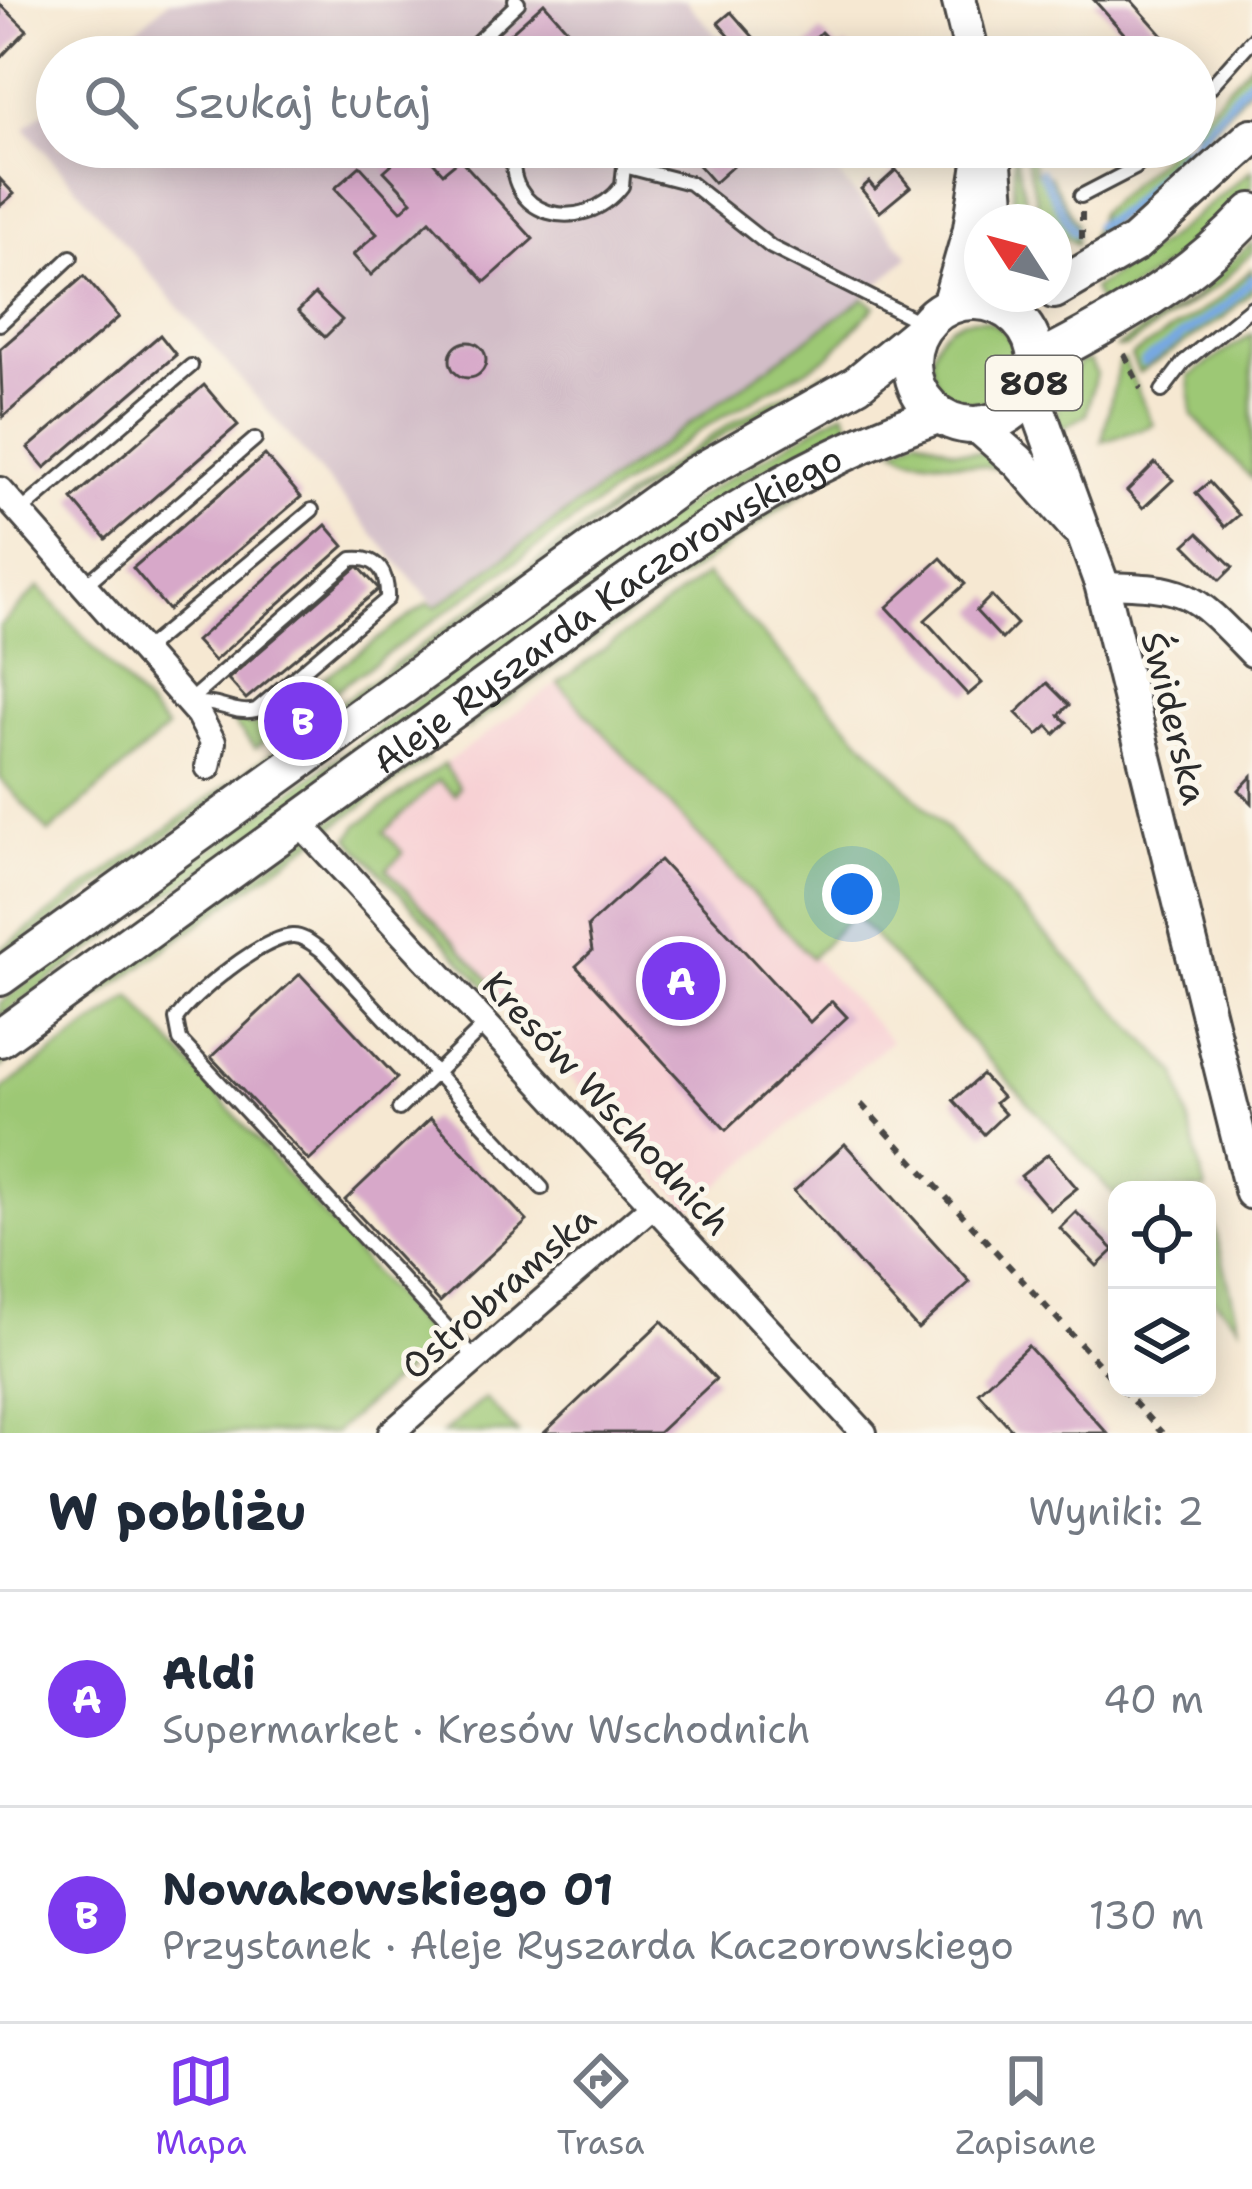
<!DOCTYPE html>
<html lang="pl">
<meta charset="utf-8">
<style>
:root{--surface:#fff;--page:#f6f6f7;--text:#1f2937;--muted:#747a83;--line:#e0e1e3;--accent:#7c3aed}
body{margin:0;font-family:"Shantell Sans",sans-serif;background:var(--page);color:var(--text)}
.controls{position:absolute;right:36px;bottom:36px;display:grid;overflow:hidden;border-radius:24px;box-shadow:0 6px 30px #0003}
.controls button{width:108px;height:108px;display:grid;place-items:center;padding:0;border:0;border-bottom:3px solid var(--line);background:var(--surface);color:var(--text);font:60px sans-serif}
.compass{position:absolute;left:964px;top:204px;width:108px;height:108px;border-radius:50%;background:var(--surface);box-shadow:0 6px 30px #0003;rotate:306deg}
.you{position:absolute;left:852px;top:894px;width:42px;height:42px;margin:-30px;border:9px solid #fff;border-radius:50%;background:#1a73e8;box-shadow:0 0 0 18px #1a73e833}
.badge{display:grid;place-items:center;width:78px;height:78px;border-radius:50%;background:var(--accent);color:#fff;font-size:39px;font-weight:700}
.pin{position:absolute;translate:-50% -50%;border:6px solid #fff;box-shadow:0 3px 12px #0006}
.list{margin:0;padding:0;list-style:none}
h2{display:flex;justify-content:space-between;align-items:center;height:156px;margin:0;padding:0 48px;font-size:51px}
h2 small{font-size:39px;font-weight:400;color:var(--muted)}
.list li{display:grid;grid-template-columns:78px 1fr auto;gap:36px;align-items:center;box-sizing:border-box;height:216px;padding:0 48px;border-top:3px solid var(--line)}
.list b{display:block;font-size:45px;white-space:nowrap}
.list p{margin:0;font-size:39px;white-space:nowrap;color:var(--muted)}
.list em{font-size:39px;font-style:normal;color:var(--muted)}
.icon{flex:none;width:66px;height:66px;fill:none;stroke:currentColor;stroke-width:2;stroke-linecap:round;stroke-linejoin:round}
.map{position:relative;flex:none;width:1252px;height:1433px;overflow:hidden}
.search{position:absolute;background:var(--surface);box-shadow:0 6px 30px #0003;left:36px;right:36px;top:36px;height:132px;display:flex;align-items:center;gap:30px;box-sizing:border-box;padding:0 42px;border-radius:66px;color:var(--muted);font-size:45px}
.sheet{height:588px;background:var(--surface)}
nav{display:flex;justify-content:space-around;align-items:center;box-sizing:border-box;height:168px;border-top:3px solid var(--line);background:var(--surface);font-size:33px;color:var(--muted)}
nav a{display:grid;justify-items:center;gap:6px}
nav .on{color:var(--accent)}
.map>svg:first-child{display:block}
.built{fill:#f7cfd3}
.industrial{fill:#d2bdc7}
.green{fill:#9dc875;stroke:#647a50;stroke-width:3}
.lines{fill:none;stroke-linecap:round;stroke-linejoin:round}
.stream{stroke:#77a8e2;stroke-width:9}
.building{fill:#d7a8c9}
.service-casing{stroke:#494744;stroke-width:18}
.minor-casing{stroke:#494744;stroke-width:30}
.secondary-casing{stroke:#494744;stroke-width:39}
.primary-casing{stroke:#494744;stroke-width:42}
.path{stroke:#494744;stroke-width:6;stroke-dasharray:9 9;stroke-linecap:butt}
.service{stroke:#fff;stroke-width:12}
.minor{stroke:#fff;stroke-width:24}
.secondary{stroke:#fff;stroke-width:33}
.primary{stroke:#fff;stroke-width:36}
.labels{text-anchor:middle;stroke-width:10;stroke-linejoin:round;paint-order:stroke}
.shield{fill:#fbf7ec;stroke:#696865;stroke-width:3}
.shield-label{font-size:33px;font-weight:bold;fill:#2b2b2b}
.street-label{font-size:36px;fill:#2b2b2b;stroke:#fbf7ec}
</style>
<div class="map">
<svg width="1252" height="1433" viewBox="0 0 1252 1433">
<rect width="100%" height="100%" fill="#fbf7ec"/>
<filter id="ink" filterUnits="userSpaceOnUse"><feTurbulence type="fractalNoise" baseFrequency=".00833" numOctaves="2"/><feDisplacementMap in="SourceGraphic" scale="24" xChannelSelector="R" yChannelSelector="G"/><feConvolveMatrix kernelMatrix="1 2 1 2 8 2 1 2 1" color-interpolation-filters="sRGB"/></filter>
<filter id="wash" filterUnits="userSpaceOnUse"><feTurbulence type="fractalNoise" baseFrequency=".004" numOctaves="4" result="noise"/><feDisplacementMap in="SourceGraphic" scale="48" xChannelSelector="R" yChannelSelector="G"/><feGaussianBlur stdDeviation="2.7" result="paint"/><feColorMatrix in="noise" values="0 0 0 0 0 0 0 0 0 0 0 0 0 0 0 0 0 1.4 0 .05"/><feComposite in="paint" operator="in"/></filter>
<g filter="url(#wash)">
<rect width="100%" height="100%" fill="#f6e8d2"/>
<path class="built" d="M558 683 891 1041 691 1209 354 841 364 821Z"/>
<g class="industrial">
<path d="M170 0H685L735 57H106Z"/>
<path d="M57 100V147H814L909 256 864 298 436 607 25 128Z"/>
</g>
<g class="green">
<path d="M1252 61V85L1195 147V123Z"/>
<path d="M1014 147 1030 222H1013Z"/>
<path d="M1023 147H1030L1035 172 1050 176 1076 224V244L1054 230V222H1042Z"/>
<path d="M1172 147H1195L1136 207 1091 238 1100 212Z"/>
<path d="M1252 170V185L1200 242 1102 309 1093 289 1164 241Z"/>
<path d="M1252 242V252L1220 284 1126 347 1115 348 1193 299Z"/>
<path d="M1252 269V291L1224 317 1139 373 1131 356 1217 301Z"/>
<path d="M864 298 875 306 829 356 705 427 255 748 226 714 251 725 264 721 428 603 436 607Z"/>
<circle cx="974" cy="361" r="42"/>
<path d="M1252 334V479L1192 415 1189 376Z"/>
<path d="M1124 360 1153 425 1102 442 1119 362Z"/>
<path d="M1090 361 1096 373 1086 415 1059 430C1052 403 1064 384 1080 362Z"/>
<path d="M825 373 829 379 726 433 617 508 0 958V950L83 889 672 464 729 424Z"/>
<path d="M844 411 850 423 745 479 0 1016V1003L695 498Z"/>
<path d="M918 436 953 450 990 454 1004 469 911 457 895 449Z"/>
<path d="M807 490 465 731 478 715C591 646 686 549 807 490Z"/>
<path d="M706 575 1177 1074 1206 1190H1117V1198L853 914 811 958 558 683Z"/>
<path d="M39 587 167 729 49 833 0 778V626Z"/>
<path d="M429 758 408 773 0 1068V1061L357 802 415 760Z"/>
<path d="M444 764 459 787 455 795 438 780 384 832 403 853 387 869 492 983 487 988 349 838 359 824Z"/>
<path d="M131 997 436 1344 334 1433H0V1091Z"/>
<path d="M1207 1196 1239 1325 1207 1292Z"/>
<path d="M485 1398 518 1433H443Z"/>
</g>
<g class="lines">
<g class="stream">
<path d="M1195 140 1252 76"/>
<path d="M1041 172 1073 232"/>
<path d="M1097 226 1123 211 1188 147"/>
<path d="M1144 362 1227 305 1252 279"/>
</g>
</g>
<g id="blocks">
<g class="building">
<path d="M1094 0H1131L1182 57H1145Z"/>
<path d="M544 3 580 44 566 57H484Z"/>
<path d="M0 4 27 30 0 58Z"/>
<path d="M731 12 771 57H747L718 23Z"/>
<path d="M821 32 840 51 845 45 854 54 817 57 807 46Z"/>
<path d="M411 147H420L443 173 460 159 533 239 485 282 430 221 371 275 353 255 377 234 335 188 360 166 401 211 412 201 384 171Z"/>
<path d="M682 147H754L714 183Z"/>
<path d="M896 170 910 187 880 212 861 189 869 182 875 189Z"/>
<path d="M0 179 14 194 0 206Z"/>
<path d="M84 276 119 317 3 417 0 349Z"/>
<path d="M315 294 342 320 325 337 298 311Z"/>
<path d="M160 335 176 355 45 468 28 448Z"/>
<circle cx="468" cy="360" r="18"/>
<path d="M204 385 238 425 106 539 72 499Z"/>
<path d="M265 455 301 497 168 610 133 568Z"/>
<path d="M1155 463 1173 480 1143 508 1127 491Z"/>
<path d="M1209 482 1239 515 1225 527 1196 493Z"/>
<path d="M326 525 344 546 214 661 196 641Z"/>
<path d="M1198 533 1233 567 1220 580 1185 545Z"/>
<path d="M941 558 965 584 925 620 982 683 968 695 887 607Z"/>
<path d="M358 566 379 589 246 699 228 679Z"/>
<path d="M991 596 1017 624 1002 639 976 611Z"/>
<path d="M1047 683 1069 705 1059 715 1067 722 1055 734 1048 726 1038 735 1016 713Z"/>
<path d="M1252 776V803L1239 790Z"/>
<path d="M660 860 810 1022 832 1001 847 1017 726 1130 576 966 592 951 588 926Z"/>
<path d="M300 974 397 1078 309 1161 211 1057Z"/>
<path d="M982 1075 1002 1097 995 1103 1005 1114 984 1134 953 1100Z"/>
<path d="M431 1118 527 1221 440 1302 345 1200Z"/>
<path d="M845 1144 970 1282 918 1329 794 1191Z"/>
<path d="M1048 1154 1077 1188 1050 1210 1021 1176Z"/>
<path d="M1076 1212 1114 1250 1097 1266 1060 1228Z"/>
<path d="M662 1321 716 1379 658 1433H544Z"/>
<path d="M1028 1346 1107 1433H1015L978 1392Z"/>
</g>
</g>
</g>
<g filter="url(#ink)">
<use href="#blocks" fill-opacity="0" stroke="#494744" stroke-width="3"/>
<g class="lines">
<g class="service-casing">
<g id="service">
<path d="M461 57 518 3 515 0"/>
<path d="M1195 104 1252 40"/>
<path d="M515 147C500 216 582 238 622 186L626 147"/>
<path d="M628 167 690 183 771 247 924 324"/>
<path d="M1081 196 1135 168 1155 147"/>
<path d="M0 324 71 257"/>
<path d="M1162 391 1184 362 1252 307"/>
<path d="M20 512 191 366"/>
<path d="M85 585 255 439"/>
<path d="M143 651 312 510"/>
<path d="M188 702 352 559C379 556 388 574 387 599L256 710C235 716 215 698 193 705"/>
<path d="M399 1109 485 1025"/>
<path d="M476 1359 180 1040 176 1019C192 995 262 938 292 936 304 935 316 947 325 953L542 1188"/>
</g>
</g>
<g class="minor-casing">
<g id="minor">
<path d="M0 490 198 714 213 742 208 767"/>
<path d="M1102 585C1190 587 1192 592 1252 654"/>
<path d="M298 821 864 1433"/>
<path d="M391 1433 652 1206"/>
</g>
</g>
<g class="secondary-casing">
<g id="secondary">
<path d="M959 0 973 57"/>
<path d="M994 158 999 222"/>
<path d="M1001 294 1002 307"/>
<path d="M948 307 970 231 983 147"/>
<path d="M1031 390 1102 585 1252 1192"/>
<path d="M978 426 1018 461 1076 527"/>
</g>
</g>
<g class="primary-casing">
<g id="primary">
<path d="M1054 290 1135 243 1252 137"/>
<circle cx="974" cy="363" r="62"/>
<path d="M1037 361C1119 319 1189 280 1252 212"/>
<path d="M0 977 695 475 857 384 919 333"/>
<path id="s1" d="M0 1038C157 923 315 810 472 696 617 590 766 472 938 415"/>
</g>
</g>
<g class="path">
<path d="M1082 212V241"/>
<path d="M1124 354 1141 389"/>
<path d="M861 1104 1117 1384"/>
<path d="M1121 1388 1162 1433"/>
</g>
<use href="#service" class="service"/>
<use href="#minor" class="minor"/>
<use href="#secondary" class="secondary"/>
<use href="#primary" class="primary"/>
</g>
</g>
<g class="labels">
<rect class="shield" x="986" y="356" width="96" height="54" rx="9"/>
<g class="shield-label">
<text x="1034" y="395">808</text>
</g>
<g class="street-label">
<text dy="13" stroke="none"><textPath href="#s1" startOffset="744">Aleje Ryszarda Kaczorowskiego</textPath></text>
<text transform="translate(1175 718) rotate(76)" y="13">Świderska</text>
<text transform="translate(607 1103) rotate(47)" y="13">Kresów Wschodnich</text>
<text transform="translate(498 1292) rotate(-41)" y="13">Ostrobramska</text>
</g>
</g>
</svg>
<div class="controls">
<button><svg class="icon" aria-label="locate" viewBox="0 0 24 24"><circle cx="12" cy="12" r="6"/><path d="M12 2v4M12 18v4M2 12h4M18 12h4"/></svg></button>
<button><svg class="icon" aria-label="layers" viewBox="0 0 24 24"><path d="M12 4l9 5-9 5-9-5zM3 14l9 5 9-5"/></svg></button>
</div>
<svg class="compass" viewBox="-18 -18 36 36"><path d="M0-13l5 13h-10z" fill="#e53935"/><path d="M0 13l5-13h-10z" fill="#747a83"/></svg>
<div class="you"></div>
<div class="pin badge" style="left:681px;top:981px">A</div>
<div class="pin badge" style="left:303px;top:721px">B</div>
<div class="search"><svg class="icon" aria-label="search" viewBox="0 0 24 24"><circle cx="10" cy="10" r="6"/><path d="M15 15l6 6"/></svg>Szukaj tutaj</div>
</div>
<section class="sheet">
<h2>W pobliżu<small>Wyniki: 2</small></h2>
<ul class="list">
<li><span class="badge">A</span><div><b>Aldi</b><p>Supermarket · Kresów Wschodnich</p></div><em>40 m</em></li>
<li><span class="badge">B</span><div><b>Nowakowskiego 01</b><p>Przystanek · Aleje Ryszarda Kaczorowskiego</p></div><em>130 m</em></li>
</ul>
</section>
<nav>
<a class="on"><svg class="icon" aria-label="map" viewBox="0 0 24 24"><path d="M3 6l6-2 6 2 6-2v14l-6 2-6-2-6 2zM9 4v14M15 6v14"/></svg>Mapa</a>
<a><svg class="icon" aria-label="directions" viewBox="0 0 24 24"><path d="M12 3l9 9-9 9-9-9zM9 14v-3h6M13 9l2 2-2 2"/></svg>Trasa</a>
<a><svg class="icon" aria-label="saved" viewBox="0 0 24 24"><path d="M7 4h10v16l-5-4-5 4z"/></svg>Zapisane</a>
</nav>
